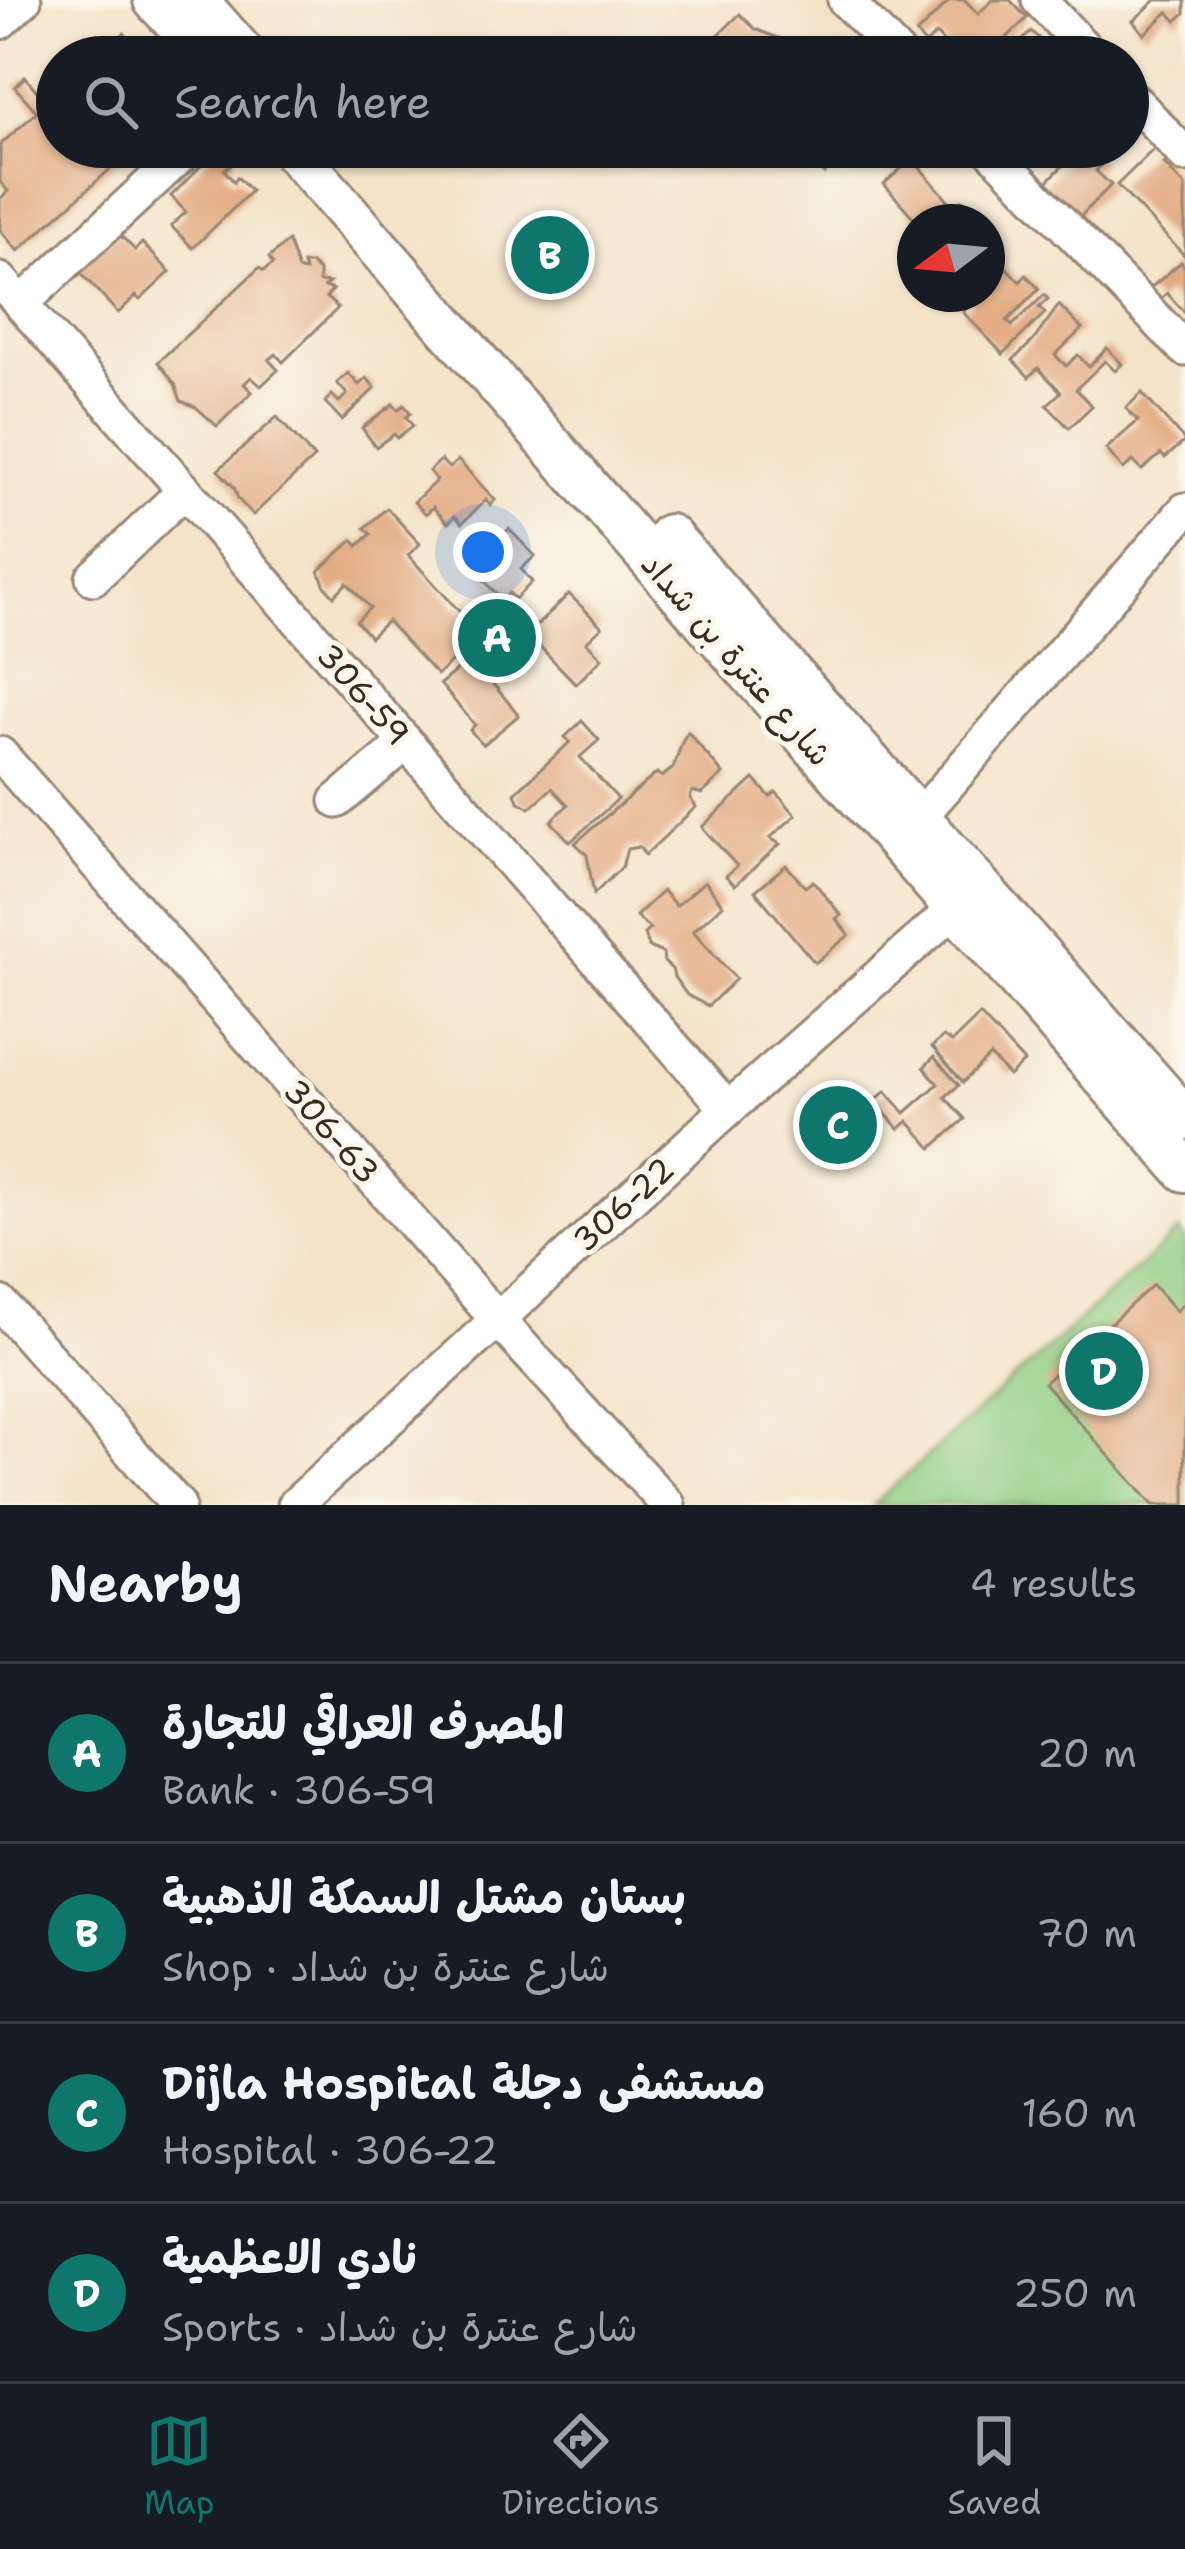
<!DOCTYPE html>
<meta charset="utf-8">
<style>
:root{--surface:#171b24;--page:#20242c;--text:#f1f3f6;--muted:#9ea1a6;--line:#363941;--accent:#0f766e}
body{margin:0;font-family:"Shantell Sans","Playpen Sans Arabic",sans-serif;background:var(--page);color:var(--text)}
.compass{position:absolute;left:897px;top:204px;width:108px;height:108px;border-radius:50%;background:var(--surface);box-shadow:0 3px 9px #0004;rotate:254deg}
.you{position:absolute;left:483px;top:552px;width:42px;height:42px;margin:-30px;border:9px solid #fff;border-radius:50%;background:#1a73e8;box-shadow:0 0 0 18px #1a73e833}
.badge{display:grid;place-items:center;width:78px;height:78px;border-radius:50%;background:var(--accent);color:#fff;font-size:39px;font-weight:700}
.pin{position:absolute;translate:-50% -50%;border:6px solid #fff;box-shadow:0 3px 12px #0006}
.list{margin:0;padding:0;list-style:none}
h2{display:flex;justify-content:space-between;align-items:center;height:156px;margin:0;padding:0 48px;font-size:51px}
h2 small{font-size:39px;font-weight:400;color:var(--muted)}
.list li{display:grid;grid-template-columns:78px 1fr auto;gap:36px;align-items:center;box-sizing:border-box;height:180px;padding:0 48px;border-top:3px solid var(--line)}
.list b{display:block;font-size:45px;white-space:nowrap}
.list p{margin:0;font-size:39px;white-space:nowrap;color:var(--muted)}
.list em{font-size:39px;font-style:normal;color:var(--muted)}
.icon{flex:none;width:66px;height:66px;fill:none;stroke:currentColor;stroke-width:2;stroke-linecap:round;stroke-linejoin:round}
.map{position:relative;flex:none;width:1185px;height:1505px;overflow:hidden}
.search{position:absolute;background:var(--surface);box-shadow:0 3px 9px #0004;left:36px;right:36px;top:36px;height:132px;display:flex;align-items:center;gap:30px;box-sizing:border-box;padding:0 42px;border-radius:66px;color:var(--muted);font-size:45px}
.sheet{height:876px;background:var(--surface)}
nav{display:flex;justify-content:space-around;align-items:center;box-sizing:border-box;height:168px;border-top:3px solid var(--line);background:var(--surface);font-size:33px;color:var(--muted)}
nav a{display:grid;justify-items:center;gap:6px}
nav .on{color:var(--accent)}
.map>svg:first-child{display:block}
.green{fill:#91ce83;stroke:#667c50;stroke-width:3}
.building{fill:#e3ab82}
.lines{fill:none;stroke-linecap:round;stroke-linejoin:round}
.minor-casing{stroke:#988674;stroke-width:39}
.major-casing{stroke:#988674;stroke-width:48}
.minor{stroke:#fff;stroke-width:33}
.major{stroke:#fff;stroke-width:42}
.labels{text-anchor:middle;stroke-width:10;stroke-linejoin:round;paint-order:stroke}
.street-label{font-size:33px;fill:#3b2a1e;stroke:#fbf7ec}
</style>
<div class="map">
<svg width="1185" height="1505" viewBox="0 0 1185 1505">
<rect width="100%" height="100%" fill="#fbf7ec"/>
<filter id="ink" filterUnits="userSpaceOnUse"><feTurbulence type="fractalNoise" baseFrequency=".00833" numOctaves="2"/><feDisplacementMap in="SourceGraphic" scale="24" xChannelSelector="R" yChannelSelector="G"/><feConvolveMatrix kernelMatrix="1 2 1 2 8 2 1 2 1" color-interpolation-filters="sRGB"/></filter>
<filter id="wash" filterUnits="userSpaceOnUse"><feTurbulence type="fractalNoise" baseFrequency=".004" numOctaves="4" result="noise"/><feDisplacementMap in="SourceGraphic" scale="48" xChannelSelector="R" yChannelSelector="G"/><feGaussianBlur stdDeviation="2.7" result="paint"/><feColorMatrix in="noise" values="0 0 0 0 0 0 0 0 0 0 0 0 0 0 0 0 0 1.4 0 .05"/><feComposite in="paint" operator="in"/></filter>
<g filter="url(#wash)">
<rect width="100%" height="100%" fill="#f4e3c9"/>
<path class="green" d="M1179 1231 1185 1238V1505H873Z"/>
<g id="blocks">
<g class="building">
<path d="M950 0H965L978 14 993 0H1010L1027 18 987 57H958L936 34 926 44 916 34Z"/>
<path d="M1156 0H1185V13L1176 21 1168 12 1144 34 1133 21Z"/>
<path d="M740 14 755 29 791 43 782 51 788 57H712L704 49Z"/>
<path d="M1031 31 1058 57H1006Z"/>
<path d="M124 33 140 51 133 57H96Z"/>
<path d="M25 77 46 102 57 92V147H135L18 251 0 230V199L8 191 0 182V145L37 112 15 87Z"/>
<path d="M1160 143 1173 156 1164 164 1185 186V256L1117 185Z"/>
<path d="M220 147H226L236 160 224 170 234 182 237 177 251 191 193 248 171 226 186 212 171 196Z"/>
<path d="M797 147H851L824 174Z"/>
<path d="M1081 147H1087L1103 163 1096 171 1111 185 1075 222 1041 188Z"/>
<path d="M912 159 950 202 927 222H917L884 184Z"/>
<path d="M962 200 973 211V222H940Z"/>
<path d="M117 232 135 250 142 243 170 272 140 300 136 296 118 313 77 269Z"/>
<path d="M288 241 298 270 305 271 303 264H311L319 271V282L329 283 324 287 333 290 326 297 338 308 283 362 276 354 269 360 278 370 261 386 251 377 244 384 252 392 217 426 196 407 181 401 175 384 158 362 259 268 264 271 273 264 269 258Z"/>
<path d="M999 260 1020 282 1026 275 1039 289 1007 321 1012 326 1044 295 1048 299 1039 307 1045 313 1003 354 963 312 974 301 967 294H987V272Z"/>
<path d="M1181 262 1185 267V313L1167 293 1157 302 1147 291Z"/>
<path d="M1059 305 1082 329 1055 355 1066 366 1078 355 1089 367 1107 348 1122 364 1115 371 1105 361 1076 389 1092 406 1069 428 1047 405 1061 392 1038 368 1029 377 1013 360 1033 341Z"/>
<path d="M348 373 359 385 367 378 375 388 342 420 325 402 332 395 339 402 347 394 337 383Z"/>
<path d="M1142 393 1185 441 1165 458 1161 454 1142 470 1133 461 1123 469 1106 449 1138 421 1126 408Z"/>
<path d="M393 404 398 410 404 405 411 413 406 417 413 426 397 438 394 434 376 447 362 428Z"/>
<path d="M277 417 314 458 253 515 238 499 234 487 218 470Z"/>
<path d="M441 460 449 468 458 460 495 500 490 505 486 500 462 523 455 516 448 523 433 507 426 514 414 502 437 480 429 471Z"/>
<path d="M387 508 420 544 408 555 481 635 437 675 387 621 370 637 356 621 370 608 347 583 334 596 325 586 319 571 353 540 358 546 371 534 365 528Z"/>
<path d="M509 529 535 556 521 569 532 582 515 599 509 593 502 600 470 565Z"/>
<path d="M569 594 602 627 586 642 602 658 576 684 528 634Z"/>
<path d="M471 658 519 715 483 745 470 730 475 725 440 684Z"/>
<path d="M582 721 599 740 580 757 618 799 570 842 551 821 568 805 552 788 530 808 518 801 515 793 570 742 565 737Z"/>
<path d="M688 732 723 774 702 794 692 791 690 798 696 807 645 855 639 847 627 849 622 867 594 894 587 855 575 843 657 773 662 777 673 768 683 740Z"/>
<path d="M754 779 770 797 776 792 796 815 770 838 780 844 735 885 726 876 737 866 702 827Z"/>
<path d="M786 865 805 887 813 881 841 915 836 919 849 935 815 963 755 891Z"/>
<path d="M705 881 723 905 693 931 736 979 708 1006 687 995 674 977 672 969 664 962 663 953 649 947 644 934 650 929 636 916 663 891 676 906Z"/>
<path d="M980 1015 1024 1062 1009 1076 990 1056 963 1082 932 1047 943 1037 952 1042Z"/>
<path d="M934 1057 959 1085 945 1097 965 1119 932 1148 908 1121 899 1129 874 1101 886 1091 905 1113 938 1084 924 1067Z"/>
<path d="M1153 1285 1176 1311 1185 1302V1505H1153L1044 1383Z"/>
</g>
</g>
</g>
<g filter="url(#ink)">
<use href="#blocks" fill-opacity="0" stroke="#988674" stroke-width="3"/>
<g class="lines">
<g class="minor-casing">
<g id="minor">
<path d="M845 0 901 57"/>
<path d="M1039 0 1093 57"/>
<path d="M0 22 24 0"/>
<path d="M1128 94 1185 155"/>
<path d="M988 147 1185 349"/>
<path d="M0 280 728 1109"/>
<path d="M21 304 190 147"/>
<path d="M93 578 185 490"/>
<path d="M0 754 497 1319 668 1505"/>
<path d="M337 801 406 743"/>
<path d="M918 819 1185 510"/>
<path d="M0 1303 178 1505"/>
<path d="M295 1505 728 1109 956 908"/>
</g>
</g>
<g class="major-casing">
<g id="major">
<path d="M155 0 209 57"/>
<path d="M196 0 246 57"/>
<path d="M290 147 1185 1170"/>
<path d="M669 536 1185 1119"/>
</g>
</g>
<use href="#minor" class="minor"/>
<use href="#major" class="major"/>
</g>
</g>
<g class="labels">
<g class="street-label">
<text transform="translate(737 659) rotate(49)" y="12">شارع عنترة بن شداد</text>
<text transform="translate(364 694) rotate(49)" y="12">306-59</text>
<text transform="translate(332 1131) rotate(49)" y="12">306-63</text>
<text transform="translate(623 1204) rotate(-42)" y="12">306-22</text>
</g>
</g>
</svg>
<svg class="compass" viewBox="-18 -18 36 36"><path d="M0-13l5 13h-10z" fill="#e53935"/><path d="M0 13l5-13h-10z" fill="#9ea1a6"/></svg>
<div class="you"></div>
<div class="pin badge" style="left:497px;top:638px">A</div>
<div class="pin badge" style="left:550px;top:255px">B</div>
<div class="pin badge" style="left:838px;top:1125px">C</div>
<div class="pin badge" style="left:1104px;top:1371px">D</div>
<div class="search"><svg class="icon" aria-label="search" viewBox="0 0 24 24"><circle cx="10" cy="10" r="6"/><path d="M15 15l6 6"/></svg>Search here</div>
</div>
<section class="sheet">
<h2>Nearby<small>4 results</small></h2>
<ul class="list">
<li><span class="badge">A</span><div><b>المصرف العراقي للتجارة</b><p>Bank · 306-59</p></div><em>20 m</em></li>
<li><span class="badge">B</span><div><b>بستان مشتل السمكة الذهبية</b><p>Shop · شارع عنترة بن شداد</p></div><em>70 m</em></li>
<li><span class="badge">C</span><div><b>Dijla Hospital مستشفى دجلة</b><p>Hospital · 306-22</p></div><em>160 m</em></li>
<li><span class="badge">D</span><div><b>نادي الاعظمية</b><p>Sports · شارع عنترة بن شداد</p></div><em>250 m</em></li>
</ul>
</section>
<nav>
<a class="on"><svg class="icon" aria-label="map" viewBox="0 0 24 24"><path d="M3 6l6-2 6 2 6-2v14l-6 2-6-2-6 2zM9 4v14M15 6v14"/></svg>Map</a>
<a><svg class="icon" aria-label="directions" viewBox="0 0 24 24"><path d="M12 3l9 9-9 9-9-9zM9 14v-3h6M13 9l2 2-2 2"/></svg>Directions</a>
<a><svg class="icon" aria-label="saved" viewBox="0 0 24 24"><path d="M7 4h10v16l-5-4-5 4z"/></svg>Saved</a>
</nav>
